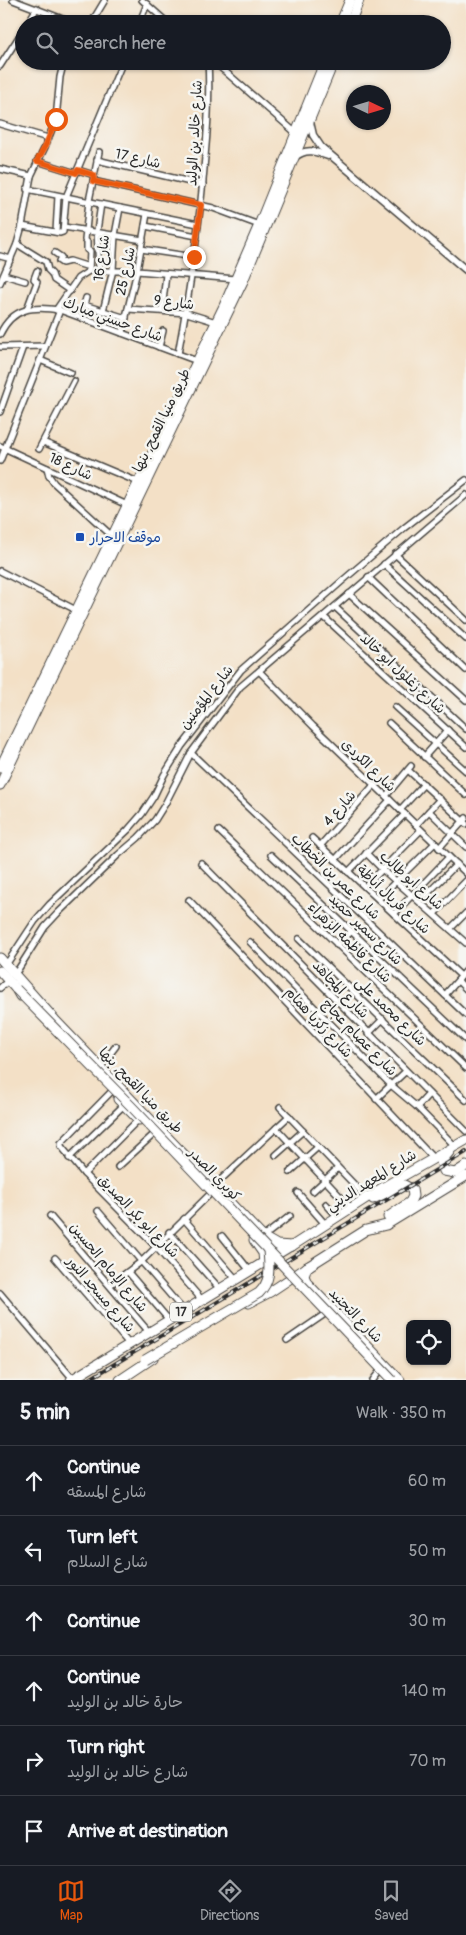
<!DOCTYPE html>
<meta charset="utf-8">
<style>
:root{--surface:#171b24;--page:#242831;--text:#f1f3f6;--muted:#9ea1a6;--line:#363941;--accent:#ea580c}
body{margin:0;font-family:Pangolin,"Playpen Sans Arabic",sans-serif;background:var(--page);color:var(--text)}
.controls{position:absolute;right:15px;bottom:15px;display:grid;overflow:hidden;border-radius:8px;box-shadow:0 1px 4px #0004}
.controls button{width:45px;height:45px;display:grid;place-items:center;padding:0;border:0;border-bottom:1px solid var(--line);background:var(--surface);color:var(--text);font:25px sans-serif}
.compass{position:absolute;left:346px;top:85px;width:45px;height:45px;border-radius:50%;background:var(--surface);box-shadow:0 1px 4px #0004;rotate:94deg}
.stop{position:absolute;width:15px;height:15px;margin:-11px;border:4px solid #ea580c;border-radius:50%;background:#fff}
.stop.end{background:#ea580c;border-color:#fff;box-shadow:0 1px 5px #0008}
.list{margin:0;padding:0;list-style:none}
h2{display:flex;justify-content:space-between;align-items:center;height:65px;margin:0;padding:0 20px;font-size:21px}
h2 small{font-size:16px;font-weight:400;color:var(--muted)}
.list li{display:grid;grid-template-columns:32px 1fr auto;gap:15px;align-items:center;box-sizing:border-box;height:70px;padding:0 20px;border-top:1px solid var(--line)}
.list b{display:block;font-size:19px;white-space:nowrap}
.list p{margin:0;font-size:16px;white-space:nowrap;color:var(--muted)}
.list em{font-size:16px;font-style:normal;color:var(--muted)}
.icon{flex:none;width:28px;height:28px;fill:none;stroke:currentColor;stroke-width:2;stroke-linecap:round;stroke-linejoin:round}
.map{position:relative;flex:none;width:466px;height:1380px;overflow:hidden}
.search{position:absolute;background:var(--surface);box-shadow:0 1px 4px #0004;left:15px;right:15px;top:15px;height:55px;display:flex;align-items:center;gap:12px;box-sizing:border-box;padding:0 18px;border-radius:28px;color:var(--muted);font-size:19px}
.sheet{height:485px;background:var(--surface)}
nav{display:flex;justify-content:space-around;align-items:center;box-sizing:border-box;height:70px;border-top:1px solid var(--line);background:var(--surface);font-size:14px;color:var(--muted)}
nav a{display:grid;justify-items:center;gap:2px}
nav .on{color:var(--accent)}
.map>svg:first-child{display:block}
.lines{fill:none;stroke-linecap:round;stroke-linejoin:round}
.minor-casing{stroke:#494642;stroke-width:8}
.tertiary-casing{stroke:#494642;stroke-width:9}
.primary-casing{stroke:#494642;stroke-width:11}
.trunk-casing{stroke:#494642;stroke-width:11}
.minor{stroke:#fff;stroke-width:5}
.tertiary{stroke:#fff;stroke-width:6}
.primary{stroke:#fff;stroke-width:9}
.trunk{stroke:#fff;stroke-width:9}
.rail-casing{stroke:#2b2b2b;stroke-width:4}
.rail{stroke:#f6f6f2;stroke-width:2;stroke-dasharray:5.5;stroke-linecap:butt}
.trunk-bridge-casing{stroke:#494642;stroke-width:11;stroke-linecap:butt}
.trunk-bridge{stroke:#fff;stroke-width:9}
.route{stroke:#ea580c;stroke-width:6}
.transit-dot{fill:#1a4fb4;stroke:#f6f6f2;stroke-width:2}
.labels{text-anchor:middle;stroke-width:5;stroke-linejoin:round;paint-order:stroke}
.shield{fill:#f6f6f2;stroke:#686867;stroke-width:1}
.shield-label{font-size:12px;font-weight:bold;fill:#2b2b2b}
.street-label{font-size:14px;fill:#2b2b2b;stroke:#f6f6f2}
.transit-label{font-size:14px;fill:#164399;stroke:#f6f6f2;text-anchor:start}
</style>
<div class="map">
<svg width="466" height="1380" viewBox="0 0 466 1380">
<rect width="100%" height="100%" fill="#f6f6f2"/>
<filter id="ink" filterUnits="userSpaceOnUse"><feTurbulence type="fractalNoise" baseFrequency=".02" numOctaves="2"/><feDisplacementMap in="SourceGraphic" scale="10" xChannelSelector="R" yChannelSelector="G"/><feConvolveMatrix kernelMatrix="1 2 1 2 8 2 1 2 1" color-interpolation-filters="sRGB"/></filter>
<filter id="wash" filterUnits="userSpaceOnUse"><feTurbulence type="fractalNoise" baseFrequency=".0096" numOctaves="4" result="noise"/><feDisplacementMap in="SourceGraphic" scale="20" xChannelSelector="R" yChannelSelector="G"/><feGaussianBlur stdDeviation="1.12" result="paint"/><feColorMatrix in="noise" values="0 0 0 0 0 0 0 0 0 0 0 0 0 0 0 0 0 1.4 0 .05"/><feComposite in="paint" operator="in"/></filter>
<g filter="url(#wash)">
<rect width="100%" height="100%" fill="#f3e0c6"/>
</g>
<g filter="url(#ink)">
<g class="lines">
<g class="minor-casing">
<g id="minor">
<path d="M13 0 76 24"/>
<path d="M142 0 169 24"/>
<path d="M27 24 37 8"/>
<path d="M85 24 93 20 105 0"/>
<path d="M139 24 147 4"/>
<path d="M213 61 296 133"/>
<path d="M0 66 24 29"/>
<path d="M0 124 48 138"/>
<path d="M97 160 203 185"/>
<path d="M37 161 76 173"/>
<path d="M0 169 31 176"/>
<path d="M78 170 94 175"/>
<path d="M93 181 213 208 259 225"/>
<path d="M27 189 198 224"/>
<path d="M22 226 60 233 63 232 66 197 123 61"/>
<path d="M145 226 197 236"/>
<path d="M64 227 143 240"/>
<path d="M56 232 58 196"/>
<path d="M17 244 46 262 48 270 52 274 54 280 70 291"/>
<path d="M141 249 194 257"/>
<path d="M55 253 61 257 59 261 62 263 70 261 89 267"/>
<path d="M0 256 11 259"/>
<path d="M99 270 97 231 101 204"/>
<path d="M89 271 90 251 87 250V242L85 240 89 201 99 152"/>
<path d="M4 275 25 281"/>
<path d="M0 283 17 244 22 226 31 176 45 147 56 119 60 77 64 61"/>
<path d="M86 298 84 305 126 318"/>
<path d="M27 309 37 282 34 279 37 271"/>
<path d="M128 309 187 313 216 322"/>
<path d="M56 310 78 278 89 271H137L236 279"/>
<path d="M103 311 113 270 115 235 120 208"/>
<path d="M162 311 166 274"/>
<path d="M122 333 137 271 147 214"/>
<path d="M0 334C13 307 33 306 60 310L197 361"/>
<path d="M0 347 45 346"/>
<path d="M159 347 163 331"/>
<path d="M178 354C190 289 200 223 205 157 208 125 210 93 208 61"/>
<path d="M40 360 71 373"/>
<path d="M0 412 23 347"/>
<path d="M43 442 138 482"/>
<path d="M0 446 127 505"/>
<path d="M39 449 74 381"/>
<path d="M0 461 60 310"/>
<path d="M47 468 49 476 54 483 112 536"/>
<path d="M395 554 466 620"/>
<path d="M384 564 466 639"/>
<path d="M0 571 76 610"/>
<path d="M368 577 466 670"/>
<path d="M349 594 466 700"/>
<path d="M335 607 466 729"/>
<path d="M324 617 466 747"/>
<path d="M259 671 313 726 466 873"/>
<path d="M395 707 466 771"/>
<path d="M389 723 466 795"/>
<path d="M191 753 466 1015"/>
<path d="M424 757 448 730"/>
<path d="M408 770 466 824"/>
<path d="M386 796 411 766"/>
<path d="M400 810 424 784"/>
<path d="M429 811 466 847"/>
<path d="M416 825 440 799"/>
<path d="M219 831 466 1068"/>
<path d="M312 838 461 976"/>
<path d="M320 846 374 785"/>
<path d="M439 848 466 818"/>
<path d="M366 853 382 869 466 943"/>
<path d="M271 855 466 1040"/>
<path d="M335 860 390 800"/>
<path d="M201 863 466 1131"/>
<path d="M348 872 405 814"/>
<path d="M365 887 421 830"/>
<path d="M378 899 435 843"/>
<path d="M189 900 433 1158"/>
<path d="M420 901 457 864"/>
<path d="M394 914 449 857"/>
<path d="M434 914 466 881"/>
<path d="M450 929 466 913"/>
<path d="M299 939 466 1100"/>
<path d="M250 942 391 1085 417 1107 455 1146"/>
<path d="M337 945 352 931"/>
<path d="M6 965 35 921 50 904 128 830 142 814 154 796 164 775 182 746 241 670 341 582 404 528 466 480"/>
<path d="M14 976 45 927 58 913 118 855 138 838 155 820 165 804 191 753 240 687 466 495"/>
<path d="M458 981 466 989"/>
<path d="M0 988 8 981"/>
<path d="M445 995 466 971"/>
<path d="M368 1034 383 1019"/>
<path d="M100 1067 116 1046"/>
<path d="M111 1092 61 1143V1146L84 1174 156 1247 202 1300"/>
<path d="M376 1099 406 1071"/>
<path d="M280 1107 367 1198"/>
<path d="M417 1107 429 1094"/>
<path d="M276 1128 351 1208"/>
<path d="M276 1155 303 1131"/>
<path d="M69 1158 124 1105"/>
<path d="M118 1167 153 1135"/>
<path d="M290 1172 318 1147"/>
<path d="M84 1174 138 1120"/>
<path d="M214 1186 289 1116"/>
<path d="M313 1191 338 1168"/>
<path d="M298 1193 325 1224"/>
<path d="M326 1204 337 1216"/>
<path d="M98 1211 184 1311"/>
<path d="M50 1216 149 1332"/>
<path d="M184 1219 236 1279"/>
<path d="M169 1232 220 1289"/>
<path d="M222 1236 250 1271"/>
<path d="M263 1237 290 1216"/>
<path d="M55 1258 130 1345"/>
<path d="M128 1272 169 1320"/>
<path d="M110 1285 142 1261 210 1194"/>
<path d="M0 1293 73 1379"/>
<path d="M287 1340 325 1314"/>
<path d="M373 1380 380 1371"/>
</g>
</g>
<g class="tertiary-casing">
<g id="tertiary">
<path d="M310 122 313 135 321 147 466 270"/>
<path d="M295 157C306 148 315 151 328 156"/>
</g>
</g>
<g class="primary-casing">
<g id="primary">
<path d="M450 1151 441 1162 444 1171 455 1173 466 1166"/>
<path d="M373 1199 404 1185 412 1189 413 1196 410 1202 388 1217"/>
<path d="M292 1246 382 1188 466 1140"/>
<path d="M309 1266 366 1230 386 1225 466 1176"/>
</g>
</g>
<g class="trunk-casing">
<g id="trunk">
<path d="M340 24 350 0"/>
<path d="M350 24 359 0"/>
<path d="M0 768 224 306 259 225 325 61"/>
<path d="M0 785 243 281 334 61"/>
<path d="M0 958 55 1020 263 1237 277 1245 292 1246"/>
<path d="M0 971 16 989 20 996"/>
<path d="M118 1099 139 1120"/>
<path d="M254 1240 263 1253 264 1263"/>
<path d="M307 1267 304 1276 307 1283 400 1380"/>
<path d="M249 1303 270 1292 309 1266"/>
<path d="M71 1380 289 1247"/>
<path d="M120 1380 153 1358"/>
</g>
</g>
<use href="#minor" class="minor"/>
<use href="#tertiary" class="tertiary"/>
<use href="#primary" class="primary"/>
<use href="#trunk" class="trunk"/>
<g class="rail-casing">
<path id="rail" d="M88 1380 466 1152"/>
</g>
<use href="#rail" class="rail"/>
<g class="trunk-bridge-casing">
<g id="trunk-bridge">
<path d="M16 989 131 1106 392 1380"/>
<path d="M145 1360 259 1293C272 1280 269 1266 268 1250"/>
</g>
</g>
<use href="#trunk-bridge" class="trunk-bridge"/>
</g>
</g>
<g class="lines" filter="url(#ink)">
<path class="route" d="M56 119 45 147 37 161 76 173 78 170 94 175 93 181 201 205 194 257"/>
</g>
<rect class="transit-dot" x="75" y="532" width="10" height="10" rx="2.5"/>
<g class="labels">
<rect class="shield" x="170" y="1302.5" width="22" height="19" rx="4"/>
<g class="shield-label">
<text x="181" y="1316">17</text>
</g>
<g class="street-label">
<text transform="translate(194 133) rotate(-87)" y="5">شارع خالد بن الوليد</text>
<text transform="translate(138 158) rotate(13)" y="5">شارع 17</text>
<text transform="translate(101 258) rotate(-82)" y="5">شارع 16</text>
<text transform="translate(125 271) rotate(-78)" y="5">شارع 25</text>
<text transform="translate(174 302) rotate(7)" y="5">شارع 9</text>
<text transform="translate(113 319) rotate(20)" y="5">شارع حسني مبارك</text>
<text transform="translate(161 420) rotate(-64)" y="5">طريق منيا القمح, بنها</text>
<text transform="translate(71 466) rotate(25)" y="5">شارع 18</text>
<text transform="translate(403 673) rotate(43)" y="5">شارع زغلول ابو خالد</text>
<text transform="translate(206 697) rotate(-52)" y="5">شارع المؤمنين</text>
<text transform="translate(369 765) rotate(44)" y="5">شارع الكردى</text>
<text transform="translate(339 808) rotate(-49)" y="5">شارع 4</text>
<text transform="translate(336 876) rotate(44)" y="5">شارع عمر بن الخطاب</text>
<text transform="translate(412 880) rotate(42)" y="5">شارع ابو طالب</text>
<text transform="translate(394 899) rotate(43)" y="5">شارع فريال أباظة</text>
<text transform="translate(366 929) rotate(44)" y="5">شارع سمير حميد</text>
<text transform="translate(350 942) rotate(44)" y="5">شارع فاطمه الزهراء</text>
<text transform="translate(341 989) rotate(46)" y="5">شارع المجاهد</text>
<text transform="translate(391 1011) rotate(44)" y="5">شارع محمد على</text>
<text transform="translate(319 1022) rotate(47)" y="5">شارع زكريا همام</text>
<text transform="translate(360 1037) rotate(46)" y="5">شارع عصام عجاج</text>
<text transform="translate(141 1090) rotate(46)" y="5">طريق منيا القمح, بنها</text>
<text transform="translate(215 1174) rotate(46)" y="5">كوبري الصدر</text>
<text transform="translate(371 1180) rotate(-32)" y="5">شارع المعهد الديني</text>
<text transform="translate(139 1216) rotate(46)" y="5">شارع ابو بكر الصديق</text>
<text transform="translate(109 1267) rotate(50)" y="5">شارع الإمام الحسين</text>
<text transform="translate(101 1294) rotate(49)" y="5">شارع مسجد النور</text>
<text transform="translate(356 1315) rotate(46)" y="5">شارع التجنيد</text>
</g>
<g class="transit-label">
<text x="90" y="542">موقف الاحرار</text>
</g>
</g>
</svg>
<div class="controls">
<button><svg class="icon" aria-label="locate" viewBox="0 0 24 24"><circle cx="12" cy="12" r="6"/><path d="M12 2v4M12 18v4M2 12h4M18 12h4"/></svg></button>
</div>
<svg class="compass" viewBox="-18 -18 36 36"><path d="M0-13l5 13h-10z" fill="#e53935"/><path d="M0 13l5-13h-10z" fill="#9ea1a6"/></svg>
<div class="stop" style="left:56px;top:119px"></div>
<div class="stop end" style="left:194px;top:257px"></div>
<div class="search"><svg class="icon" aria-label="search" viewBox="0 0 24 24"><circle cx="10" cy="10" r="6"/><path d="M15 15l6 6"/></svg>Search here</div>
</div>
<section class="sheet">
<h2>5 min<small>Walk · 350 m</small></h2>
<ul class="list">
<li><svg class="icon" aria-label="ahead" viewBox="0 0 24 24"><path d="M12 20V5M6 11l6-6 6 6"/></svg><div><b>Continue</b><p>شارع المسقه</p></div><em>60 m</em></li>
<li><svg class="icon" aria-label="left" viewBox="0 0 24 24"><path d="M17 20v-9H6M10 6l-5 5 5 5"/></svg><div><b>Turn left</b><p>شارع السلام</p></div><em>50 m</em></li>
<li><svg class="icon" aria-label="ahead" viewBox="0 0 24 24"><path d="M12 20V5M6 11l6-6 6 6"/></svg><div><b>Continue</b></div><em>30 m</em></li>
<li><svg class="icon" aria-label="ahead" viewBox="0 0 24 24"><path d="M12 20V5M6 11l6-6 6 6"/></svg><div><b>Continue</b><p>حارة خالد بن الوليد</p></div><em>140 m</em></li>
<li><svg class="icon" aria-label="right" viewBox="0 0 24 24"><path d="M7 20v-9h11M14 6l5 5-5 5"/></svg><div><b>Turn right</b><p>شارع خالد بن الوليد</p></div><em>70 m</em></li>
<li><svg class="icon" aria-label="arrive" viewBox="0 0 24 24"><path d="M6 21V4h12l-3 4 3 4H6"/></svg><div><b>Arrive at destination</b></div></li>
</ul>
</section>
<nav>
<a class="on"><svg class="icon" aria-label="map" viewBox="0 0 24 24"><path d="M3 6l6-2 6 2 6-2v14l-6 2-6-2-6 2zM9 4v14M15 6v14"/></svg>Map</a>
<a><svg class="icon" aria-label="directions" viewBox="0 0 24 24"><path d="M12 3l9 9-9 9-9-9zM9 14v-3h6M13 9l2 2-2 2"/></svg>Directions</a>
<a><svg class="icon" aria-label="saved" viewBox="0 0 24 24"><path d="M7 4h10v16l-5-4-5 4z"/></svg>Saved</a>
</nav>
